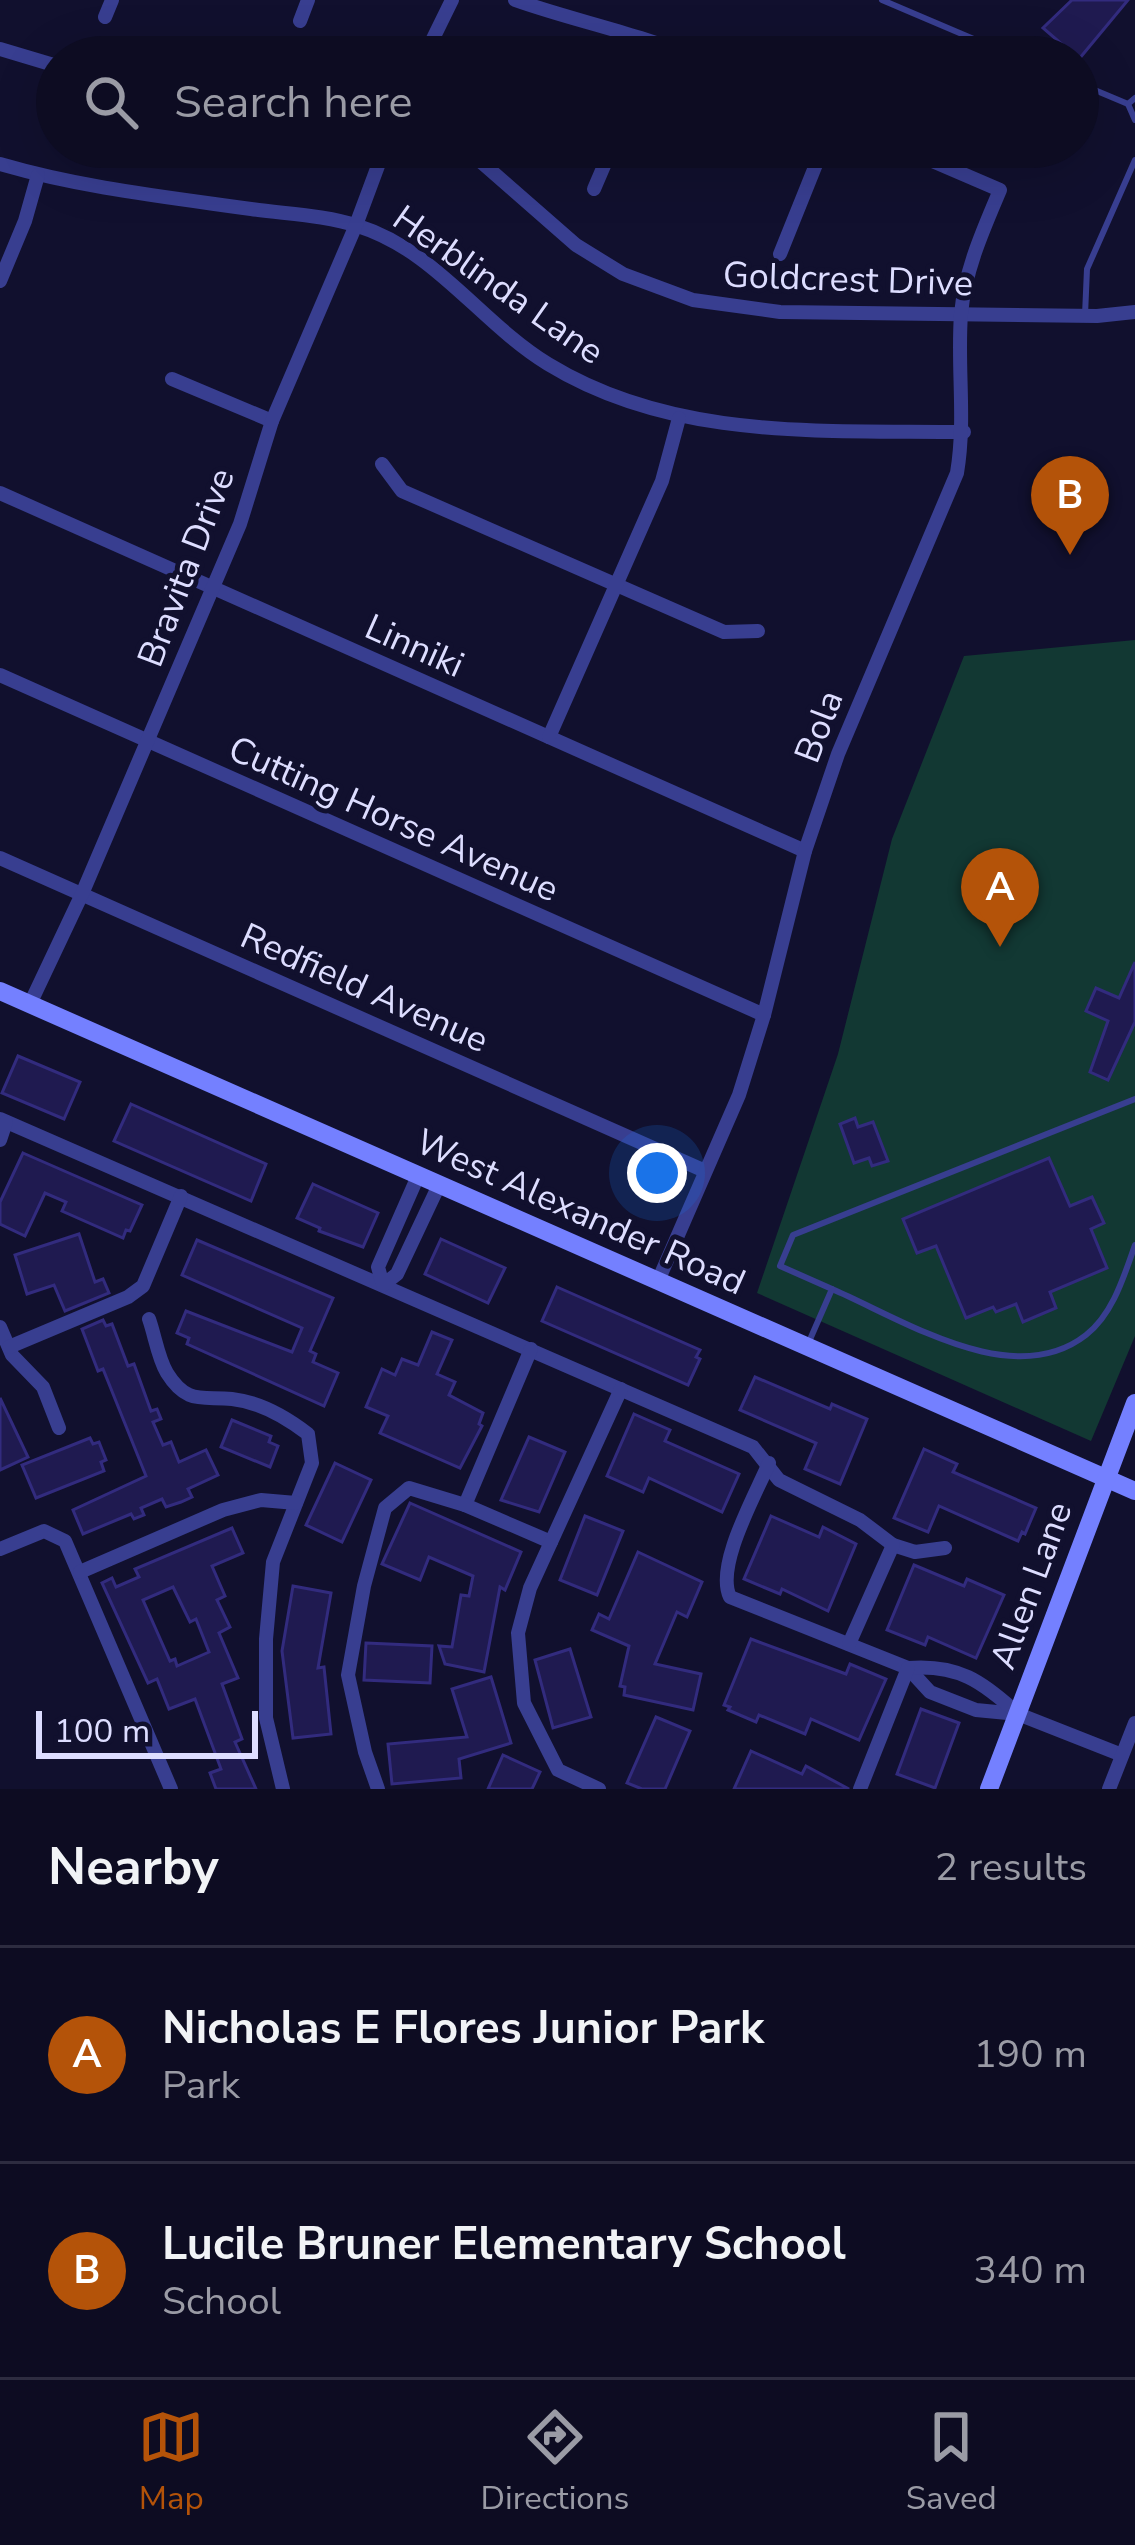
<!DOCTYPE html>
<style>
:root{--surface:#0d0c22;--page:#16152a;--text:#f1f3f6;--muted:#9a9ba5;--line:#2d2c40;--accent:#b45309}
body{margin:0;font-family:"Nunito Sans",sans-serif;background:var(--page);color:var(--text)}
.scale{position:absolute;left:36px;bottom:30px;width:222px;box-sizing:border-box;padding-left:12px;border:6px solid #ddf;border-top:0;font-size:33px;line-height:42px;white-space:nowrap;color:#ddf;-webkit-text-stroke:9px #11102e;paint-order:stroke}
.you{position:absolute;left:657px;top:1173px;width:42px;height:42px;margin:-30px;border:9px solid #fff;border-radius:50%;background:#1a73e8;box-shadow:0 0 0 18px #1a73e833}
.badge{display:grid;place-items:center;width:78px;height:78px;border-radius:50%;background:var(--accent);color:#fff;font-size:39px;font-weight:700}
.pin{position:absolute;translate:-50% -99px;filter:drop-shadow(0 3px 6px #0008)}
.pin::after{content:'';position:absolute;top:63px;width:42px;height:36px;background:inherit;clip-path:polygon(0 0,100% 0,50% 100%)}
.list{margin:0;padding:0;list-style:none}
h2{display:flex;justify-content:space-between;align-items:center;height:156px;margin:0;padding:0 48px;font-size:51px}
h2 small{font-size:39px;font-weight:400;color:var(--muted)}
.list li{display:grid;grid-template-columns:78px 1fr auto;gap:36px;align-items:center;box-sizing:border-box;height:216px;padding:0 48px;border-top:3px solid var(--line)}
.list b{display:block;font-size:45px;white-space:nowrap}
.list p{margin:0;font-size:39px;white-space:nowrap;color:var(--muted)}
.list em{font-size:39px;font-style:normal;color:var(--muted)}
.icon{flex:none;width:66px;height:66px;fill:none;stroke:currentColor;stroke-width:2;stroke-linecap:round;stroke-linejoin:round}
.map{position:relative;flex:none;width:1135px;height:1789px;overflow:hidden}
.search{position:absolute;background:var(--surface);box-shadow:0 12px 48px #0002;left:36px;right:36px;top:36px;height:132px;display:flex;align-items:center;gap:30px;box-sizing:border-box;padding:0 42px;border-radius:66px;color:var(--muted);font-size:45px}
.sheet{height:588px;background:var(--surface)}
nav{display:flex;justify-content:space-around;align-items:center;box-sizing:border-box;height:168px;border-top:3px solid var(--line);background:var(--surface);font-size:33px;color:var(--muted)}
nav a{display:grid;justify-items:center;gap:6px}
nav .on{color:var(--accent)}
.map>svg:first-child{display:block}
.green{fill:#123833}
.building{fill:#1f1a50;stroke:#322b7e;stroke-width:3;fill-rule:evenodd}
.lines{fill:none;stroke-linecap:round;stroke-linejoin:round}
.service{stroke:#383e90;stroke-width:6}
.minor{stroke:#383e90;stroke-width:14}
.secondary{stroke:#7480ff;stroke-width:18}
.labels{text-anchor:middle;stroke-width:10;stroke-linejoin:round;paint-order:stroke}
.street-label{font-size:36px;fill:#ddf;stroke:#11102e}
</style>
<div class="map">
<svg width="1135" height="1789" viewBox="0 0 1135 1789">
<rect width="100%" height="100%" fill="#11102e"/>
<path class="green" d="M1135 640V1336L1091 1441 757 1293 838 1054 892 839 964 656Z"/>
<g class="building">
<path d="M1072 0H1128L1079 59 1043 28Z"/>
<path d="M1135 962V1022L1108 1080 1090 1072 1108 1021 1086 1011 1096 988 1119 998Z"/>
<path d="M18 1056 80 1082 64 1119 2 1093Z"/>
<path d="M131 1104 266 1164 251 1201 114 1141Z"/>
<path d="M855 1118 858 1127 873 1122 888 1161 872 1166 869 1158 854 1163 840 1124Z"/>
<path d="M23 1153 142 1205 130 1231 126 1230 123 1238 62 1211 66 1202 45 1193 25 1236 0 1224V1202Z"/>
<path d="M1049 1158 1070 1206 1092 1197 1104 1223 1091 1229 1107 1268 1050 1292 1056 1308 1023 1322 1016 1304 996 1312 993 1307 966 1318 936 1246 917 1253 903 1219Z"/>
<path d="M313 1184 378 1213 363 1247 319 1231 320 1228 297 1218Z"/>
<path d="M79 1234 95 1282 103 1279 109 1293 65 1311 54 1285 27 1294 15 1255Z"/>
<path d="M441 1239 505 1268 488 1303 425 1274Z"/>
<path d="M197 1240 333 1298 310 1351 316 1354 313 1362 338 1373 324 1406 187 1344 189 1338 177 1333 186 1311 292 1352 302 1328 182 1275Z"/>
<path d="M557 1287 700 1350 696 1357 700 1359 688 1385 542 1321Z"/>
<path d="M103 1320 106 1326 112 1324 128 1366 134 1364 151 1411 157 1409 161 1419 153 1422 163 1445 171 1442 179 1462 206 1450 218 1475 188 1489 192 1497 181 1502 166 1507 162 1499 141 1508 144 1515 134 1519 131 1514 83 1534 73 1510 146 1476 103 1369 98 1371 82 1329Z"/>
<path d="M432 1332 452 1340 437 1374 455 1382 449 1395 483 1413 479 1424 482 1426 460 1468 380 1433 388 1416 366 1407 382 1369 395 1375 402 1359 418 1365Z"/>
<path d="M755 1377 830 1409 832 1404 867 1419 840 1484 805 1469 816 1443 740 1410Z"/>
<path d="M0 1398 28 1457 0 1470Z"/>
<path d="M634 1414 670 1430 665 1441 739 1474 722 1512 649 1478 643 1492 607 1476Z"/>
<path d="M232 1420 271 1436 269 1442 278 1446 270 1467 221 1447Z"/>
<path d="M529 1437 565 1452 539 1512 501 1500Z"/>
<path d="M90 1438 93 1444 99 1442 106 1460 101 1462 104 1471 36 1498 22 1465Z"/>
<path d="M924 1449 957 1464 953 1472 1036 1508 1025 1534 1022 1532 1018 1541 939 1506 928 1532 894 1518Z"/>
<path d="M335 1463 371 1480 342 1542 306 1525Z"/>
<path d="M410 1503 521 1552 505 1590 500 1587 484 1672 445 1664 439 1646 452 1647 461 1595 469 1596 473 1576 429 1557 420 1580 382 1564Z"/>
<path d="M585 1516 623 1531 597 1595 560 1580Z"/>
<path d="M771 1516 819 1537 823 1527 856 1544 828 1611 782 1589 780 1594 744 1579Z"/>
<path d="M232 1528 243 1553 212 1566 225 1596 217 1600 230 1627 219 1633 238 1678 222 1684 242 1739 235 1742 256 1789H216L210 1773 221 1769 195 1699 169 1709 157 1679 148 1683 102 1583 112 1578 116 1587 139 1577 135 1569ZM173 1587 190 1622 196 1619 209 1652 177 1666 175 1659 170 1661 143 1600Z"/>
<path d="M638 1552 702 1582 687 1617 677 1612 655 1664 701 1674 693 1710 624 1695 625 1687 620 1686 629 1646 592 1630 599 1614 609 1619Z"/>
<path d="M914 1565 964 1586 967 1579 1004 1595 976 1658 928 1637 925 1645 887 1630Z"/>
<path d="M293 1586 331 1593 318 1668 324 1667 331 1734 293 1738 282 1651Z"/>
<path d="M751 1639 846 1674 850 1664 886 1679 859 1740 811 1719 805 1734 759 1715 756 1722 728 1710 730 1707 724 1705Z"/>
<path d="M366 1643 432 1646 430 1683 364 1680Z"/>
<path d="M570 1649 591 1717 553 1728 535 1660Z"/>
<path d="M491 1677 511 1743 459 1759 461 1778 392 1784 388 1744 467 1737 452 1689Z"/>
<path d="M921 1709 959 1723 935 1788 897 1774Z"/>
<path d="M656 1717 690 1731 665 1789H642L627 1783Z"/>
<path d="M751 1751 802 1774 806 1766 849 1789H734Z"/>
<path d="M503 1755 540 1772 532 1789H488Z"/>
</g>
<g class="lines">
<g class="service">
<path d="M882 0 1016 57"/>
<path d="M1078 83 1128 104"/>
<path d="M1135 98 1128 104 1135 120"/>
<path d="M1085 315 1087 269 1135 160"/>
<path d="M832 1289C904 1320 1013 1392 1086 1335 1113 1314 1124 1276 1135 1245"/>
<path d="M808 1344 832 1289 780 1266 793 1235 1135 1099"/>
</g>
<g class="minor">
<path d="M515 0C574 21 634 32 692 57"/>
<path d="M105 17 112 0"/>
<path d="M300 21 308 0"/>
<path d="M0 49 57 66"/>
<path d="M424 57 452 0"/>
<path d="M464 147 576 245 623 274 693 300 780 312 1097 316 1135 312"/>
<path d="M0 164C82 188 166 197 251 209 286 214 325 215 358 226 435 250 481 323 548 364 674 441 822 430 964 432"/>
<path d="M594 189 612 147"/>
<path d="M780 254 823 147"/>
<path d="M0 281 25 221 38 175"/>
<path d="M172 379 272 421"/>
<path d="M382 464 402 491 724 632 758 631"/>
<path d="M0 493 805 851"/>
<path d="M0 675 764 1015"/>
<path d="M549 737 662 481 679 418"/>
<path d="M0 858 705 1171"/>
<path d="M30 1004 82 894 240 524 272 421 356 225 385 147"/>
<path d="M0 1119 753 1447 779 1480 860 1520 893 1545 915 1552 945 1548"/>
<path d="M0 1140 6 1122"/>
<path d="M418 1176 378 1267 383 1285 397 1274 439 1185"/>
<path d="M658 1281 739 1095 764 1015 805 851 838 754 957 473C966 419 957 368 961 314 965 270 983 230 1000 190L900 147"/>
<path d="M149 1319C155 1336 158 1358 167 1373 187 1405 202 1396 232 1399 260 1402 286 1417 308 1434L312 1463 273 1562 266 1639V1718L283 1789"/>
<path d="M0 1327 12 1355 43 1387 59 1428"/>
<path d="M9 1347 128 1297 143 1286 181 1196"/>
<path d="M769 1463C755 1496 715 1566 730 1597L908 1668 930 1692 976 1710 1018 1714 1122 1755"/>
<path d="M465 1505 531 1349"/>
<path d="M0 1549 44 1531 65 1541 171 1789"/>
<path d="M80 1572 223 1510 261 1500 296 1503"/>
<path d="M849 1644 893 1545"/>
<path d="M908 1668C958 1664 982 1681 1018 1714"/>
<path d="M378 1789 365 1752 348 1675 364 1586 385 1508 409 1488 465 1505 551 1542"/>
<path d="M599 1789 558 1770 524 1703 518 1633 530 1588 621 1389"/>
<path d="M860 1789 908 1668"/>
<path d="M1109 1789 1135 1723"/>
</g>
<g class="secondary">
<path d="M0 991 1135 1491"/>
<path d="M989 1789 1135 1403"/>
</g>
</g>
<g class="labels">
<g class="street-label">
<text transform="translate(848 278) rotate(2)" y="13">Goldcrest Drive</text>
<text transform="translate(499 284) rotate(35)" y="13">Herblinda Lane</text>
<text transform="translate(185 567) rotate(-69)" y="13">Bravita Drive</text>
<text transform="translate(415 645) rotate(24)" y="13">Linniki</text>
<text transform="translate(818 726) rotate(-69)" y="13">Bola</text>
<text transform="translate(394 818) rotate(24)" y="13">Cutting Horse Avenue</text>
<text transform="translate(365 987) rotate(24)" y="13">Redfield Avenue</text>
<text transform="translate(581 1211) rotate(24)" y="13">West Alexander Road</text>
<text transform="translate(1030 1585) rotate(-70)" y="13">Allen Lane</text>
</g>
</g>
</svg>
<div class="scale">100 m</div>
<div class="you"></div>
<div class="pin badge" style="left:1000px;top:947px">A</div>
<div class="pin badge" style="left:1070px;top:555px">B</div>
<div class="search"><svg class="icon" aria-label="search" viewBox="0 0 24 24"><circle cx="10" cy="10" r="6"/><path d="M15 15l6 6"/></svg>Search here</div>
</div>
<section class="sheet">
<h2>Nearby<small>2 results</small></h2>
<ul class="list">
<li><span class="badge">A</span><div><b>Nicholas E Flores Junior Park</b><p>Park</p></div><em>190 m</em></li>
<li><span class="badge">B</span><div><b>Lucile Bruner Elementary School</b><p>School</p></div><em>340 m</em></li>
</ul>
</section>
<nav>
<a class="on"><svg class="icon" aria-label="map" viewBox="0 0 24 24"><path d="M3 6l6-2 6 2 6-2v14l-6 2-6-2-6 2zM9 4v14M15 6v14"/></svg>Map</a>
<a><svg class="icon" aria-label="directions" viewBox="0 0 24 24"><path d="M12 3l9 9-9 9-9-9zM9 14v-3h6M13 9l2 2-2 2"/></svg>Directions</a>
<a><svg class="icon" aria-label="saved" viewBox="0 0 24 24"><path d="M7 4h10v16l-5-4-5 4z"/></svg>Saved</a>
</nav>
